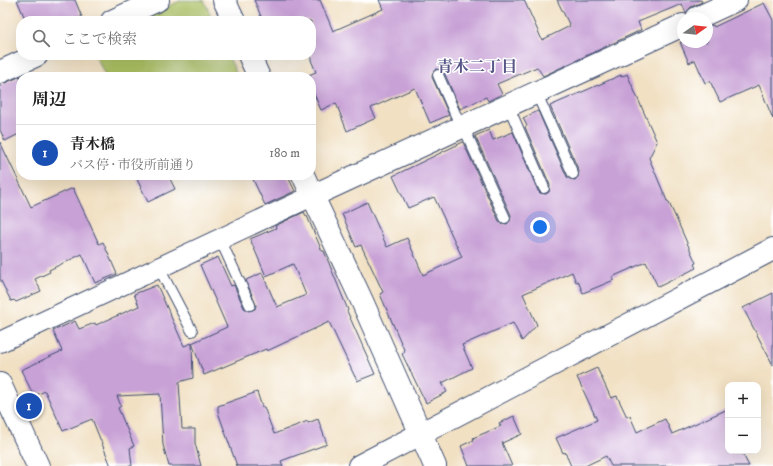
<!DOCTYPE html>
<html lang="ja">
<meta charset="utf-8">
<style>
:root{--surface:#fff;--page:#f6f6f6;--text:#222;--muted:#767676;--line:#e0e0e0;--accent:#d93025}
body{margin:0;font-family:"IM FELL DW Pica","Noto Serif JP",serif;background:var(--page);color:var(--text)}
.controls{position:absolute;right:12px;bottom:12px;display:grid;overflow:hidden;border-radius:8px;box-shadow:0 4px 16px #0002}
.controls button{width:36px;height:36px;display:grid;place-items:center;padding:0;border:0;border-bottom:1px solid var(--line);background:var(--surface);color:var(--text);font:20px sans-serif}
.compass{position:absolute;left:677px;top:12px;width:36px;height:36px;border-radius:50%;background:var(--surface);box-shadow:0 4px 16px #0002;rotate:75deg}
.you{position:absolute;left:540px;top:227px;width:14px;height:14px;margin:-10px;border:3px solid #fff;border-radius:50%;background:#1a73e8;box-shadow:0 0 0 6px #1a73e833}
.badge{display:grid;place-items:center;width:26px;height:26px;border-radius:50%;background:var(--accent);color:#fff;font-size:13px;font-weight:700}
.pin{position:absolute;translate:-50% -50%;border:2px solid #fff;box-shadow:0 1px 4px #0006}
.list{margin:0;padding:0;list-style:none}
h2{display:flex;justify-content:space-between;align-items:center;height:52px;margin:0;padding:0 16px;font-size:17px}
h2 small{font-size:13px;font-weight:400;color:var(--muted)}
.list li{display:grid;grid-template-columns:26px 1fr auto;gap:12px;align-items:center;box-sizing:border-box;height:56px;padding:0 16px;border-top:1px solid var(--line)}
.list b{display:block;font-size:15px;white-space:nowrap}
.list p{margin:0;font-size:13px;white-space:nowrap;color:var(--muted)}
.list em{font-size:13px;font-style:normal;color:var(--muted)}
.icon{flex:none;width:22px;height:22px;fill:none;stroke:currentColor;stroke-width:2;stroke-linecap:round;stroke-linejoin:round}
.map{position:relative;flex:none;width:773px;height:466px;overflow:hidden}
.search{position:absolute;background:var(--surface);box-shadow:0 4px 16px #0002;left:16px;top:16px;width:300px;height:44px;display:flex;align-items:center;gap:10px;box-sizing:border-box;padding:0 14px;border-radius:16px;color:var(--muted);font-size:15px}
.panel{position:absolute;background:var(--surface);box-shadow:0 4px 16px #0002;left:16px;top:72px;width:300px;height:108px;border-radius:16px}
.map>svg:first-child{display:block}
.green{fill:#abc064;stroke:#637861}
.building{fill:#c8a1d6}
.lines{fill:none;stroke-linecap:round;stroke-linejoin:round}
.lane-casing{stroke:#3b4a6d;stroke-width:12}
.street-casing{stroke:#3b4a6d;stroke-width:22}
.secondary-casing{stroke:#3b4a6d;stroke-width:24}
.lane{stroke:#fff;stroke-width:10}
.street{stroke:#fff;stroke-width:20}
.secondary{stroke:#fff;stroke-width:22}
.labels{text-anchor:middle;stroke-width:3;stroke-linejoin:round;paint-order:stroke}
.neighbourhood-label{font-size:16px;font-weight:bold;fill:#585788;stroke:#fff}
</style>
<div class="map">
<svg width="773" height="466" viewBox="0 0 773 466">
<rect width="100%" height="100%" fill="#fff"/>
<filter id="ink" filterUnits="userSpaceOnUse"><feTurbulence type="fractalNoise" baseFrequency=".025" numOctaves="2"/><feDisplacementMap in="SourceGraphic" scale="8" xChannelSelector="R" yChannelSelector="G"/><feConvolveMatrix kernelMatrix="1 2 1 2 8 2 1 2 1" color-interpolation-filters="sRGB"/></filter>
<filter id="wash" filterUnits="userSpaceOnUse"><feTurbulence type="fractalNoise" baseFrequency=".012" numOctaves="4" result="noise"/><feDisplacementMap in="SourceGraphic" scale="16" xChannelSelector="R" yChannelSelector="G"/><feGaussianBlur stdDeviation="0.9" result="paint"/><feColorMatrix in="noise" values="0 0 0 0 0 0 0 0 0 0 0 0 0 0 0 0 0 1.4 0 .05"/><feComposite in="paint" operator="in"/></filter>
<g filter="url(#wash)">
<rect width="100%" height="100%" fill="#f1e0c2"/>
<g class="green">
<path d="M182 0H204L213 21H135Z"/>
<path d="M95 55H228L238 77H106Z"/>
</g>
<g id="blocks">
<g class="building">
<path d="M17 0H75L82 17 72 21H26Z"/>
<path d="M254 0H320L333 31 383 9 379 0H524L542 40 570 26 557 0H701L702 2 691 7 686 13 682 4 638 22 641 30 543 76 537 67 497 84 502 94 488 101 486 97 460 109 444 72 441 70 436 69 433 72 432 77 449 115 430 123 415 88 371 108 376 118 347 131 336 103 321 110 311 87V77L306 76 316 72 311 60V21H263Z"/>
<path d="M764 3 773 20V119L759 85 720 102 710 81 705 83 695 60 689 63 680 42H707V27L713 25 714 27Z"/>
<path d="M627 74 657 142 649 158 667 201H668L676 218 696 263 694 264 696 268 658 287 646 262 612 277 614 280 583 293 578 281 576 282 572 272 523 294 537 325 522 341 513 323 462 345 472 368 442 383 447 392 426 403 402 354 405 352 380 294 383 292 361 245 356 247 342 214 367 202 387 247 407 238 423 275 462 257 434 197 408 208 393 176 463 142 499 221 502 223 507 224 510 221 511 215 475 136 489 130 493 140 513 132 538 191 540 193 546 194 549 192 550 185 525 127 527 126 523 118 538 111 567 177 570 179 575 180 578 177 579 171 550 106 621 75V77Z"/>
<path d="M21 76V133L5 141 0 130V84L5 83Z"/>
<path d="M0 142 31 207 73 188 99 244 103 242 117 274 95 283 82 254 49 270 50 272 35 279 41 291 16 302 14 300 11 301 0 279Z"/>
<path d="M135 175H168L175 189 148 202Z"/>
<path d="M251 175H287L295 191 265 205Z"/>
<path d="M304 212 306 216H307L322 251H324L348 310 347 311 375 374 357 381 356 377H355L329 322 267 351 266 349 204 375 192 343 227 327 200 265 218 257 231 286 234 285 244 308 249 311 255 309 256 305 246 280 262 273 277 307 306 295 293 264 266 276 250 239 276 228 275 226Z"/>
<path d="M157 285 184 346 192 343 193 378 179 382 182 429H195V443L201 466H169L163 445 160 394 117 396 121 406 118 408 134 446 130 448 132 466H111L92 419 63 431 45 391 34 396 21 370 62 351 53 331 75 321 79 329 95 323 96 325 139 306 134 294Z"/>
<path d="M773 293V365L743 308Z"/>
<path d="M597 368 611 398 617 396 627 417 630 416 637 432 665 419 672 434 728 409V451H741L749 466H611L606 456 585 466H571L565 452 563 453 556 438 597 420 577 377Z"/>
<path d="M257 392 262 407H264L274 434 308 421V423L318 419 327 444 281 461 283 466H237L218 412V406Z"/>
<path d="M514 416 522 434 502 443 512 466H469L461 446 474 440 473 438 501 426 499 423Z"/>
</g>
</g>
</g>
<g filter="url(#ink)">
<use href="#blocks" fill-opacity="0" stroke="#3b4a6d" stroke-width="1"/>
<g class="lines">
<g class="lane-casing">
<g id="lane">
<path d="M438 75 461 127"/>
<path d="M536 92 573 174"/>
<path d="M508 105 544 188"/>
<path d="M463 126 505 218"/>
<path d="M220 239 250 305"/>
<path d="M159 268 192 331"/>
</g>
</g>
<g class="street-casing">
<path id="street" d="M0 342 312 196"/>
</g>
<g class="secondary-casing">
<g id="secondary">
<path d="M224 0 234 21"/>
<path d="M697 18 736 0"/>
<path d="M112 21 158 0"/>
<path d="M249 55 259 77"/>
<path d="M0 72 37 55"/>
<path d="M303 175 362 301 435 466"/>
<path d="M312 196 683 25"/>
<path d="M0 384 38 466"/>
<path d="M359 466 773 249"/>
</g>
</g>
<use href="#lane" class="lane"/>
<use href="#street" class="street"/>
<use href="#secondary" class="secondary"/>
</g>
</g>
<g class="labels">
<g class="neighbourhood-label">
<text x="477" y="72">青木二丁目</text>
</g>
</g>
</svg>
<div class="controls">
<button>+</button>
<button>−</button>
</div>
<svg class="compass" viewBox="-18 -18 36 36"><path d="M0-13l5 13h-10z" fill="#e53935"/><path d="M0 13l5-13h-10z" fill="#767676"/></svg>
<div class="you"></div>
<div class="pin badge" style="left:29px;top:406px;background:#1a4fb4">1</div>
<div class="search"><svg class="icon" aria-label="search" viewBox="0 0 24 24"><circle cx="10" cy="10" r="6"/><path d="M15 15l6 6"/></svg>ここで検索</div>
<section class="panel">
<h2>周辺<small></small></h2>
<ul class="list">
<li><span class="badge" style="background:#1a4fb4">1</span><div><b>青木橋</b><p>バス停 · 市役所前通り</p></div><em>180 m</em></li>
</ul>
</section>
</div>
